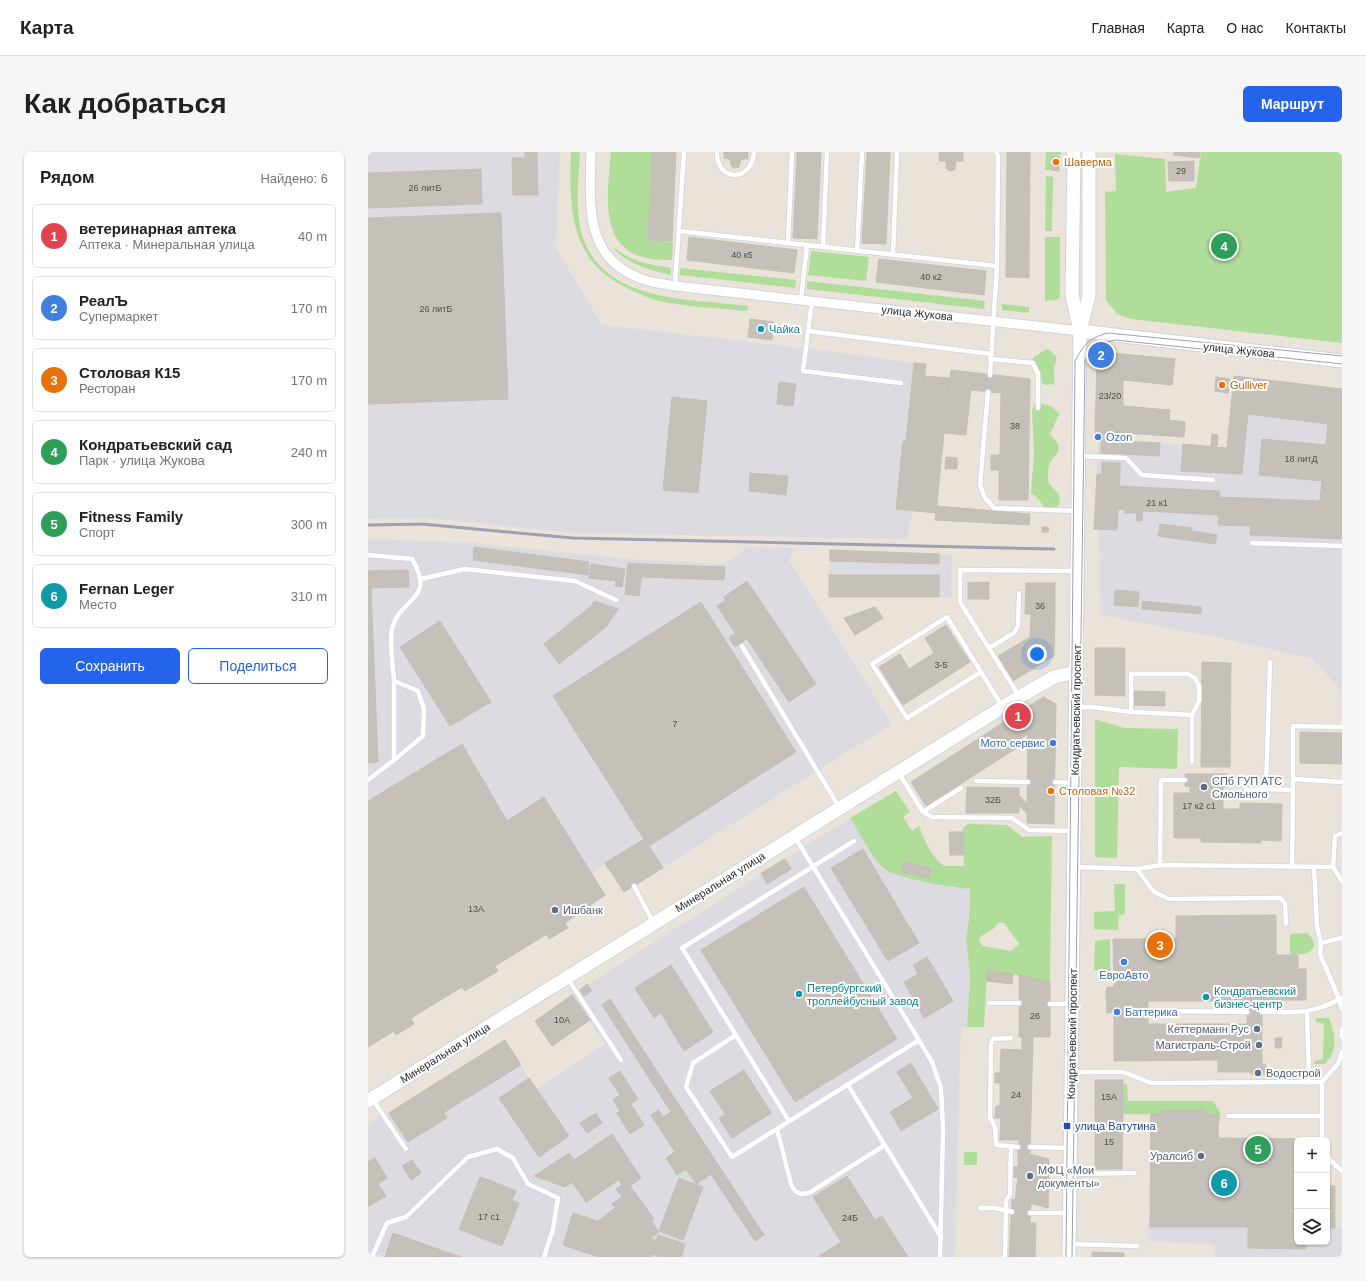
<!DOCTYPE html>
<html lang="ru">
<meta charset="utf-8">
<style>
:root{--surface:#fff;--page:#f6f6f6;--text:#202124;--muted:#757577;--line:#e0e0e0;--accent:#2563eb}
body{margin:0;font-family:Arial,sans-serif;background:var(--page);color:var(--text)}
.controls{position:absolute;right:12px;bottom:12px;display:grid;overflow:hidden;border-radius:6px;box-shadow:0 1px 3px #0004}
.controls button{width:36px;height:36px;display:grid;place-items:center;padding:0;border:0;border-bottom:1px solid var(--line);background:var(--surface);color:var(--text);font:20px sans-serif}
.you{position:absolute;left:669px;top:502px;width:14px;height:14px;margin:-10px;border:3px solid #fff;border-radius:50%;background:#1a73e8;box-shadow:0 0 0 6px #1a73e833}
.badge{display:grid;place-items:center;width:26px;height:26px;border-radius:50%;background:var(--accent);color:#fff;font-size:13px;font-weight:700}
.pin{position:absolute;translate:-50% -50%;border:2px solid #fff;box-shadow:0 1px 4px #0006}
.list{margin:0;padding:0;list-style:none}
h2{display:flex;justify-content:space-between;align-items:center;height:52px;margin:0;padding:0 16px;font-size:17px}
h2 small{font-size:13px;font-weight:400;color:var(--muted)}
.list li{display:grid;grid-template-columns:26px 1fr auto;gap:12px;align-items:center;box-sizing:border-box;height:64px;margin:0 8px 8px;padding:0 8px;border:1px solid var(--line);border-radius:6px}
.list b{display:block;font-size:15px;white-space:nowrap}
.list p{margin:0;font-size:13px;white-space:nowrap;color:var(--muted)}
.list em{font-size:13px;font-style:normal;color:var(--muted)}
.actions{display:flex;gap:8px;padding:12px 16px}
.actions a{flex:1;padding:9px 0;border:1px solid var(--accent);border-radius:6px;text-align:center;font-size:14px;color:var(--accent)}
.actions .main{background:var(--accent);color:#fff}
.icon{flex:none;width:22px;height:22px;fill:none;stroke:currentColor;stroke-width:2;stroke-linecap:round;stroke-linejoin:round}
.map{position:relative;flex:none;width:974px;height:1105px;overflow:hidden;border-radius:6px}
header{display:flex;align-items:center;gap:24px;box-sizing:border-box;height:56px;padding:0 20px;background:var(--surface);border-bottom:1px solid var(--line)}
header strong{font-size:19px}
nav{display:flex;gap:22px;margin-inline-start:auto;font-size:14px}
.intro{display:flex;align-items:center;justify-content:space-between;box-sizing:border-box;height:96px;padding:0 24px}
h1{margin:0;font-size:28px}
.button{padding:10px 18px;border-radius:6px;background:var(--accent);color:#fff;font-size:14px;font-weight:700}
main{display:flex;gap:24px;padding:0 24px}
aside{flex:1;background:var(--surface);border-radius:6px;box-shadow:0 1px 3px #0004}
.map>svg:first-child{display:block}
.industrial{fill:#dddbe2}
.green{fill:#b0dd9a;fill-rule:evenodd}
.building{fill:#c5c0ba;stroke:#c4bfb4;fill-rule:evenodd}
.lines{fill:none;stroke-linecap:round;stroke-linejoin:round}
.lane-casing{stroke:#d0d3e0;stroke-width:6}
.street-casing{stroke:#d0d3e0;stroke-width:11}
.secondary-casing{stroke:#d0d3e0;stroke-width:15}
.lane{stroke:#fff;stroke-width:4.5}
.street{stroke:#fff;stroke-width:9}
.secondary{stroke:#fff;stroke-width:13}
.tram{stroke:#9ea0b1;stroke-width:1}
.rail{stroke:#9ea0b1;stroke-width:3}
.food-dot{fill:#e8710a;stroke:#fff;stroke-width:1.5}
.culture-dot{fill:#0f9aa8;stroke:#fff;stroke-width:1.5}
.shop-dot{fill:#3f7fe0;stroke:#fff;stroke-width:1.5}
.service-dot{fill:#5c6f8a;stroke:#fff;stroke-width:1.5}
.transit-dot{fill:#1a4fb4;stroke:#fff;stroke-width:1.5}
.labels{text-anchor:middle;stroke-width:4;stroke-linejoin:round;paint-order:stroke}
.number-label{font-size:9px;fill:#4f4e4c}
.food-label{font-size:11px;fill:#c56008;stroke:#fff;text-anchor:start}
.street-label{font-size:11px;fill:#282828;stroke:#fff}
.culture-label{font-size:11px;fill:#0d838f;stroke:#fff;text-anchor:start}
.shop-label{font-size:11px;fill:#366cbe;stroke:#fff;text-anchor:start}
.service-label{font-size:11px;fill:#4e5e75;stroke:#fff;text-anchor:start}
.transit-label{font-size:11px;fill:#164399;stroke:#fff;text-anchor:start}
</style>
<header>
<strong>Карта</strong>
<nav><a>Главная</a><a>Карта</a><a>О нас</a><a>Контакты</a></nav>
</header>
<div class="intro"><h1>Как добраться</h1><a class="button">Маршрут</a></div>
<main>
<aside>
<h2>Рядом<small>Найдено: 6</small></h2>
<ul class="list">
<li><span class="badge" style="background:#e0444e">1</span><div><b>ветеринарная аптека</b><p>Аптека · Минеральная улица</p></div><em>40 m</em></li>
<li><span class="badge" style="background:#3f7fe0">2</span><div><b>РеалЪ</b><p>Супермаркет</p></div><em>170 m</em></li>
<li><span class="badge" style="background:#e8710a">3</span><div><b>Столовая К15</b><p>Ресторан</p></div><em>170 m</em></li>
<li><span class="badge" style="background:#2e9e5b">4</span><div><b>Кондратьевский сад</b><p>Парк · улица Жукова</p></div><em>240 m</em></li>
<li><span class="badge" style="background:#2e9e5b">5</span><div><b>Fitness Family</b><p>Спорт</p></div><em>300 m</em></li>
<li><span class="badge" style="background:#0f9aa8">6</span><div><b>Fernan Leger</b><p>Место</p></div><em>310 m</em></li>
</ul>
<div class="actions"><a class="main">Сохранить</a><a>Поделиться</a></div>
</aside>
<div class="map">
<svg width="974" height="1105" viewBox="0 0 974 1105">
<rect width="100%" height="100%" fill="#eae3da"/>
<g class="industrial">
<path d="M0 0H192L188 96 234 173 453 198 546 211 538 289H535L528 357 545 359 539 387 210 381 57 366 0 367Z"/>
<path d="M866 224 974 237V540L945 507 854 486 732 463 731 378 726 377 730 287 859 296Z"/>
<path d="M0 387 107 391 260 407 359 412 379 395 427 396 421 408 524 572 256 740 237 712 223 721 177 645 139 669 94 592 0 649Z"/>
<path d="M462 398 584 403 583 445H461Z"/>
<path d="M482 666 514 716 524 721 585 736 602 737 601 768 598 784 602 825 599 875H593L587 1105H17L0 1099V973L137 888 168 937 237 892 204 843 206 841Z"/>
<path d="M780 1075H929V1090H959V1076L974 1075V1105H847L846 1092 780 1089Z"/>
</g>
<g class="green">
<path d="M203 0H212C211 22 208 45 211 67 222 151 315 146 380 154L379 159C350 156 319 155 291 149 282 147 273 142 265 139 202 112 201 60 203 0Z"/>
<path d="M243 0H284L280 88 305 90 304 108C296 108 287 108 279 106 229 97 240 37 243 0Z"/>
<path d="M678 0H693V3H684V18H677Z"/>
<path d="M833 0H974V191L763 167 749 162 738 148 737 40 748 39 747 2 797 7 798 40 828 36Z"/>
<path d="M678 24 685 25 684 79H677Z"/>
<path d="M677 85H692V142L691 146 688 148 677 149Z"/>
<path d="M247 96C264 110 282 113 303 116V123C281 118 262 113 246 97Z"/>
<path d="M443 99 501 105 498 129 440 123Z"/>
<path d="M312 116 428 128 427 136 312 123Z"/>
<path d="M439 129 617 149 616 157 439 137Z"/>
<path d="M634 152 661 155V161L634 158Z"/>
<path d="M679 197C694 206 687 206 686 219 685 224 688 227 686 232L677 233 674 231 664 209 666 205Z"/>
<path d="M668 250 685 255 691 262 682 282 690 292V300C680 311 679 317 681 332L690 341 692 350 690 354 677 357 670 346 663 341 666 302 664 258Z"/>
<path d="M727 567 756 576 810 577 809 617 751 615 749 706 727 705Z"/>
<path d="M528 639 542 660 535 665 544 679 551 674C557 690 563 704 576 714H596L595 676 600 672 639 673 654 685 684 684 682 830 651 823 619 819 616 875H599L602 825 598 784 601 768 602 737C586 736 524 726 514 715 501 701 492 681 482 666ZM630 771H636L651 792 643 799 615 794 611 789 613 784 624 778Z"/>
<path d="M746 732H757V762L751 763 750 778 726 777V760L747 759Z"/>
<path d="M940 781C956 800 937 803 922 803V782Z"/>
<path d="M742 787V819L726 818 727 789Z"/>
<path d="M947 866H961C967 882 971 898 957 912H946V909L955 907 956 872 948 870Z"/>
<path d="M755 932H759L760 949H845L852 961V970L846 969V963L754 962Z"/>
<rect x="596" y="1000" width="13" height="13"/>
</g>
<g class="building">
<path d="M157 0H169L170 43H145L144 6H157Z"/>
<path d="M284 0H308L304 89 280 88Z"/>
<path d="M356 0H380V7H373L371 15 365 16 363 13 362 7 356 6Z"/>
<path d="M429 0H453L449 87 425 86Z"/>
<path d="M499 0H522L518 92 494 91Z"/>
<path d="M571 0H595V9H588L587 18 581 19 578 16V9H571Z"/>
<path d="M639 0H662L661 126 638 125Z"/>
<path d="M806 0H832L831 6 806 3Z"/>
<path d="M684 4H691V19L684 18Z"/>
<path d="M826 9V29H801L800 10Z"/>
<path d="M113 17 114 52 0 56V21Z"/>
<path d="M133 61 140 247 0 252V66Z"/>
<path d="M321 85 429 98 426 121 319 108Z"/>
<path d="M511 107 618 119 616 143 508 130Z"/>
<path d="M382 167 406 170 404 188 380 185Z"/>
<path d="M733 200 807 207 804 233 755 228V254L802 258 801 268 817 270 816 285 742 280V287H727L729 203Z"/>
<path d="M546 211 558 212 549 290 538 289Z"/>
<path d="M583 218 662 227 660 348H631V318H623V303H632L633 241 603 238 602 245 580 242Z"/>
<path d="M556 224 582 226 580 242 602 245 598 283 576 281 568 361 528 357 535 289 549 290Z"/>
<path d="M866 224 974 237V387L882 383 883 374 850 373 851 345 952 349 954 329 891 323 894 287 958 293 960 272 880 262 874 322 813 319 815 292 859 296Z"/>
<path d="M848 225 862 227 860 241 847 239Z"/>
<path d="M411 230 428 232 425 254 409 252Z"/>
<path d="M304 245 339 249 330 341 295 338Z"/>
<path d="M844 282 850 283 849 294H843Z"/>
<path d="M733 288 792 291 791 304 733 301Z"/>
<path d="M578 305 589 306V317H577Z"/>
<path d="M734 310 752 311V322H734Z"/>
<path d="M382 321 420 324 418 343 381 339Z"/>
<path d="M729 322H752L751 334 852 339 850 363 775 359 774 369H768L769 361H757L758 358 750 357 749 378 726 377Z"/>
<path d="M569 354 662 362 661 373 567 368Z"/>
<path d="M792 372 824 376V379L849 383 847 392 790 384Z"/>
<path d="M674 375H680L681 380H674Z"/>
<path d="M106 395 221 410 220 423 105 408Z"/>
<path d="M462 398 571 402V412L462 409Z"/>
<path d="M260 411 275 412 271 444 257 442Z"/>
<path d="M223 412 257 417 254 435 247 434 248 429 221 426Z"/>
<path d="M275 412 357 415 356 428 274 425Z"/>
<path d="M40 418 41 435 3 436 10 610 0 611V419Z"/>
<rect x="461" y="423" width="110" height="22"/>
<path d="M379 429 448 532 421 550 379 487 367 495 361 486 367 481 349 454 358 448 356 445Z"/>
<path d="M621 430V447H600V431Z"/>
<path d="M658 431H687V463L657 462Z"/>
<path d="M747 438 771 440 770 455 746 453Z"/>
<path d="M227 449 250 457 238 475 191 512 176 492 222 455Z"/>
<path d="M774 449 833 455V462L774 457Z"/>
<path d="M333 450 428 600 281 694 295 716 256 740 237 711 276 687 185 544Z"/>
<path d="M507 455 515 466 487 483 476 466Z"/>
<path d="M663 462 687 463 686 504 645 529 630 504 662 485Z"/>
<path d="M72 469 123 550 82 574 32 495Z"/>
<path d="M578 473 602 510 535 553 511 515 532 502 541 517 566 501 557 486Z"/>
<path d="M727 496H757V544L727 543Z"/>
<path d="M834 510 863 511 862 615H833Z"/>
<path d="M766 539 797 540V554L765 553Z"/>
<path d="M675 545 688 552 686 672 659 671V662L651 653V643L659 652 660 582 652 587 655 592 558 654 543 630Z"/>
<path d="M932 580 974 581V612L932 611Z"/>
<path d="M94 592 139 669 176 645 237 743 197 771 200 776 181 787 179 782 127 814 130 819 97 839 94 835 43 866 46 872 28 883 26 879 0 895V649Z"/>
<path d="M817 622H859V635H855V657H872V651L914 652 913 689 893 688V691L833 690V686H806V641H822V635L817 634Z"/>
<path d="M599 635 651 636V661H598Z"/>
<path d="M581 680H595L596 703H582Z"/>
<path d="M495 697 551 791 520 809 463 716Z"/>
<path d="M417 707 423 717 399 732 393 721Z"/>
<path d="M536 710 563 716 561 726 533 720Z"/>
<path d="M436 735 529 887 427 950 333 798Z"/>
<path d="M908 763V803H930V817H938V848H894V912H897L898 923 883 922V920H850V908L746 909V860L739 861 738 841 739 835H746L745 787H808V764ZM780 849H879V872H780Z"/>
<path d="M559 805 585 849 556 866 536 830 550 822 545 813Z"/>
<path d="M303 813 345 880 316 899 293 861 286 866 267 836Z"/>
<path d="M619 819 645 822 644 832 618 829Z"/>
<path d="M651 823 682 830V885H651Z"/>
<path d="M219 832 224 839 216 844 212 838Z"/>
<path d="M204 843 222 868 184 894 167 869Z"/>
<path d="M242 847 396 1083 387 1089 343 1022 328 1032 318 1017 309 1023 298 1006 307 1000 283 963 291 958 295 965 303 960 234 853Z"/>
<path d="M654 885H665L662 1002 650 999 651 988H632L633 966H627L628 954H632V931H627V921H632L633 897 654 898Z"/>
<path d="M907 886H914L913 896H907Z"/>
<path d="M137 888 153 913 75 961 60 936Z"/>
<path d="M543 911 570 957 533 979 522 960 545 946 529 920Z"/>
<path d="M376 918 403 961 364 986 351 966 357 962 342 939Z"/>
<path d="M252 919 270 947 252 959 245 948 252 943 241 926Z"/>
<path d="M161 926 201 984 171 1005 131 946Z"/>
<rect x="727" y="928" width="28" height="30"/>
<path d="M60 936 79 966 40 990 21 961Z"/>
<path d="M263 952 276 973 262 982 249 961Z"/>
<path d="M727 958H755L754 1017H727Z"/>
<path d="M794 958H837V963H850V986H783V962H794Z"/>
<path d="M794 958H837V963H850V986L935 987 929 988V1090H938V1097L880 1096V1075H782L783 962H794Z"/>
<path d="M228 961 234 971 219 981 212 971Z"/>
<path d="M244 982 267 1017 218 1050 204 1030 197 1035 166 1024 201 1001 206 1008Z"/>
<path d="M650 999 681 1007 680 1056 647 1047 650 1026 645 1025V1015H650Z"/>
<path d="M7 1006 19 1026 10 1032 18 1044 0 1055V1010Z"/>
<path d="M44 1008 53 1021 43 1028 34 1014Z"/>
<path d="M267 1017 273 1026 262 1034 286 1067 283 1069 291 1080 283 1086 230 1069 247 1056 244 1052 254 1045 248 1037 254 1033 251 1028Z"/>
<path d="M479 1024 507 1068 514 1064 540 1105H450L473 1090 445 1045Z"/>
<path d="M112 1025 124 1029 103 1082 91 1077Z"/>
<path d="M311 1026 335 1035 315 1088 291 1079Z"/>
<path d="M124 1029 148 1039 144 1048 140 1047 123 1090 103 1082Z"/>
<rect x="959" y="1034" width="8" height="42"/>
<path d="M140 1047 151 1051 134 1094 123 1090Z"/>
<path d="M644 1047 663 1051 662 1071H668L667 1105H641Z"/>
<path d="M205 1061 288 1088 283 1105H231L195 1093Z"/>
<path d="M25 1081 73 1098 71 1105H17Z"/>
<path d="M290 1083 317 1092 313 1105H292L284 1102Z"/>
<path d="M73 1098 94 1105H71Z"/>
<path d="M724 1100 756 1101V1105H724Z"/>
</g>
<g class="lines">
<g class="lane-casing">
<g id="lane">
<path d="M349 0C348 30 384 31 386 0"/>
<path d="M311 79 629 114"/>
<path d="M420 91 424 0"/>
<path d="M455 95 459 0"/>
<path d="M489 99 494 0"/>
<path d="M525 103 529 0"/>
<path d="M307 134 316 0"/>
<path d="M433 148 439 93"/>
<path d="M444 149 435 219 533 231"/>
<path d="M440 179 623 202"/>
<path d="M622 207 665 211 670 222V256"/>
<path d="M622 223 629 114 630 4 628 0"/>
<path d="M620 240 612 333 617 346 626 356 709 359"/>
<path d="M711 304 758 306 774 323 845 328"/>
<path d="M884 391 974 394"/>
<path d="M0 403 44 407C69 449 31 445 24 477 21 491 25 514 26 529 26 555 26 582 26 608L0 628"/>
<path d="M53 427 97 417 207 429 248 448"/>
<path d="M374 494 471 655"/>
<path d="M621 496 646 481 650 474 651 441"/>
<path d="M902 510 898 637 925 638 924 715"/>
<path d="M613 520 579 465 504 512 539 566 613 520 634 554"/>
<path d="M26 529 50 539 56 557 55 584 26 608"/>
<path d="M651 544 592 450V418L709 419"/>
<path d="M708 555H724L763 560 824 563"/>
<path d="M763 560V522H820L827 526 831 534V549L824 563V610"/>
<path d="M531 621 555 660 564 665 644 666 661 678 705 679"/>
<path d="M925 627 974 630"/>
<path d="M608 629 660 630"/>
<path d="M859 629H873L879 638 898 637"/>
<path d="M687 630 705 631"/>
<path d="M925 638V574L974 575"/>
<path d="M555 660 593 636"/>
<path d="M427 685 551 888 564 910 573 936 575 977 572 1105"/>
<path d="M792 713 793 628H817"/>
<path d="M708 715 769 717 786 740 801 747 912 746 917 751 918 772"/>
<path d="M946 715 949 774 953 791 952 802 971 847 974 857"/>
<path d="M965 715 967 684 974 681"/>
<path d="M769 717 792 713 965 715 974 729"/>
<path d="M266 734 285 770"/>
<path d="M953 791 974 786"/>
<path d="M200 827 253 908"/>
<path d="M621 851H651"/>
<path d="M682 852H703"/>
<path d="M789 859 879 860"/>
<path d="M894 860C924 860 946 863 973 846"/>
<path d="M939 860 941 931"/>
<path d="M974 877V885"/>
<path d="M368 883 325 911 318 935 364 1005 551 888"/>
<path d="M643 886 625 887 623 892 622 966 627 975 628 993 650 995"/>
<path d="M705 920H755L783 931 954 930"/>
<path d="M480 933 573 1085"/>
<path d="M5 948 38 997"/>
<path d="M860 964H954"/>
<path d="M421 969 314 796 486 689"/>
<path d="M409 977 423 1032 427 1039 433 1042 441 1041 517 993"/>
<path d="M954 988V930L970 912 974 900"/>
<path d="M662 995 701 996"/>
<path d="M959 1001 962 1008 974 1019"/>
<path d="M704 1022 767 1021"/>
<path d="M612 1056H627L644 1060"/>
<path d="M662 1061H699"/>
<path d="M703 1092 769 1094"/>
<path d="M4 1105 19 1071 38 1065 100 1005 129 997 145 1006 160 1032 190 1046 185 1077 176 1105"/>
<path d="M637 1105 638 1049 642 1042 643 995"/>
</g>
</g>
<g class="street-casing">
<path id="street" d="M223 0C222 53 215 108 277 128 286 131 297 132 307 134L712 179"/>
</g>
<g class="secondary-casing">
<g id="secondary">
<path d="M712 178 721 144V0"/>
<path d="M712 179 974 209"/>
<path d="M0 949 651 545 686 525 708 520"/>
<path d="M701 1105 712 179 704 143 706 0"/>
</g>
</g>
<use href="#lane" class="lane"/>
<use href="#street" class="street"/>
<use href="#secondary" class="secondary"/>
<g class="tram">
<path d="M698 1105 707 209C716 192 721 186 740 181L974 204"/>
<path d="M704 1105 717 208C725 195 733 190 748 188L974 212"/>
</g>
<path class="rail" d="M0 373 54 372 205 386 686 397"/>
</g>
<g class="food-dot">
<circle cx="688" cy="10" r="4"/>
<circle cx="854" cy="233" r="4"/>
<circle cx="683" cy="639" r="4"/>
</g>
<g class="culture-dot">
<circle cx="393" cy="177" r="4"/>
<circle cx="431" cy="842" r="4"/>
<circle cx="838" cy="845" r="4"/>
</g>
<g class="shop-dot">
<circle cx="730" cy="285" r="4"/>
<circle cx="685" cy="591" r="4"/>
<circle cx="756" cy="810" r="4"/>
<circle cx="749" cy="860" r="4"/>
</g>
<g class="service-dot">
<circle cx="836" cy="635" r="4"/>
<circle cx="187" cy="758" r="4"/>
<circle cx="889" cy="877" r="4"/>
<circle cx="891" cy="893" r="4"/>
<circle cx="890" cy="921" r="4"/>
<circle cx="833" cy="1004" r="4"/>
<circle cx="662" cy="1024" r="4"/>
</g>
<rect class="transit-dot" x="695" y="970" width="8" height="8" rx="2"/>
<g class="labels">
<g class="number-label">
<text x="813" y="22">29</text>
<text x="57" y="39">26 литБ</text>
<text x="374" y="106">40 к5</text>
<text x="563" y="128">40 к2</text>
<text x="68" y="160">26 литБ</text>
<text x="742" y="247">23/20</text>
<text x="647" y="277">38</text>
<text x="933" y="310">18 литД</text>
<text x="789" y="354">21 к1</text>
<text x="672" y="457">36</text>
<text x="573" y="516">3-5</text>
<text x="307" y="575">7</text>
<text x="625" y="651">32Б</text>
<text x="831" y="657">17 к2 с1</text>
<text x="108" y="760">13А</text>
<text x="667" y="867">26</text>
<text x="194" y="871">10А</text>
<text x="648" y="946">24</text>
<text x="741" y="948">15А</text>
<text x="741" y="993">15</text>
<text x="121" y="1068">17 с1</text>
<text x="482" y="1069">24Б</text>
</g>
<g class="food-label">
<text x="696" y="14">Шаверма</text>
<text x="862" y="237">Gulliver</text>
<text x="691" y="643">Столовая №32</text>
</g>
<g class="street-label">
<text transform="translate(549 161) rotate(6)" y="4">улица Жукова</text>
<text transform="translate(871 198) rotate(6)" y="4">улица Жукова</text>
<text transform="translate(708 558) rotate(-89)" y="4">Кондратьевский проспект</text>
<text transform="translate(352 730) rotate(-32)" y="4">Минеральная улица</text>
<text transform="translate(704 882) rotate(-89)" y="4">Кондратьевский проспект</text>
<text transform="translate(77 901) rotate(-32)" y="4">Минеральная улица</text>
</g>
<g class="culture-label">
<text x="401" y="181">Чайка</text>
<text x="439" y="840">Петербургский<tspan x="439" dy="13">троллейбусный завод</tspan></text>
<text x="846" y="843">Кондратьевский<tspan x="846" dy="13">бизнес-центр</tspan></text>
</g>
<g class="shop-label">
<text x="738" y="289">Ozon</text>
<text x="677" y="595" text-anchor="end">Мото сервис</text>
<text x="756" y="827" text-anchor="middle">ЕвроАвто</text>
<text x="757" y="864">Баттерика</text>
</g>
<g class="service-label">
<text x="844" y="633">СПб ГУП АТС<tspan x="844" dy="13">Смольного</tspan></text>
<text x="195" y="762">Ишбанк</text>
<text x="881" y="881" text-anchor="end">Кеттерманн Рус</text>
<text x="883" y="897" text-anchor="end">Магистраль-Строй</text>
<text x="898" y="925">Водострой</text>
<text x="825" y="1008" text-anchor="end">Уралсиб</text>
<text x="670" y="1022">МФЦ «Мои<tspan x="670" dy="13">документы»</tspan></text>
</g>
<g class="transit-label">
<text x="707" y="978">улица Ватутина</text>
</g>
</g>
</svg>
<div class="controls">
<button>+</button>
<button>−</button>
<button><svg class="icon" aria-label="layers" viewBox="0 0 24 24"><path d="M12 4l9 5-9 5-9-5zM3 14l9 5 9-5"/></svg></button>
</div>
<div class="you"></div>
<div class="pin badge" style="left:650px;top:564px;background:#e0444e">1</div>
<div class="pin badge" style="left:733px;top:203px;background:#3f7fe0">2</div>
<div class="pin badge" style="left:792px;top:793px;background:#e8710a">3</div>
<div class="pin badge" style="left:856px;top:94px;background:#2e9e5b">4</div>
<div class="pin badge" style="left:890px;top:997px;background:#2e9e5b">5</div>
<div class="pin badge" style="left:856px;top:1031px;background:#0f9aa8">6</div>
</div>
</main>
